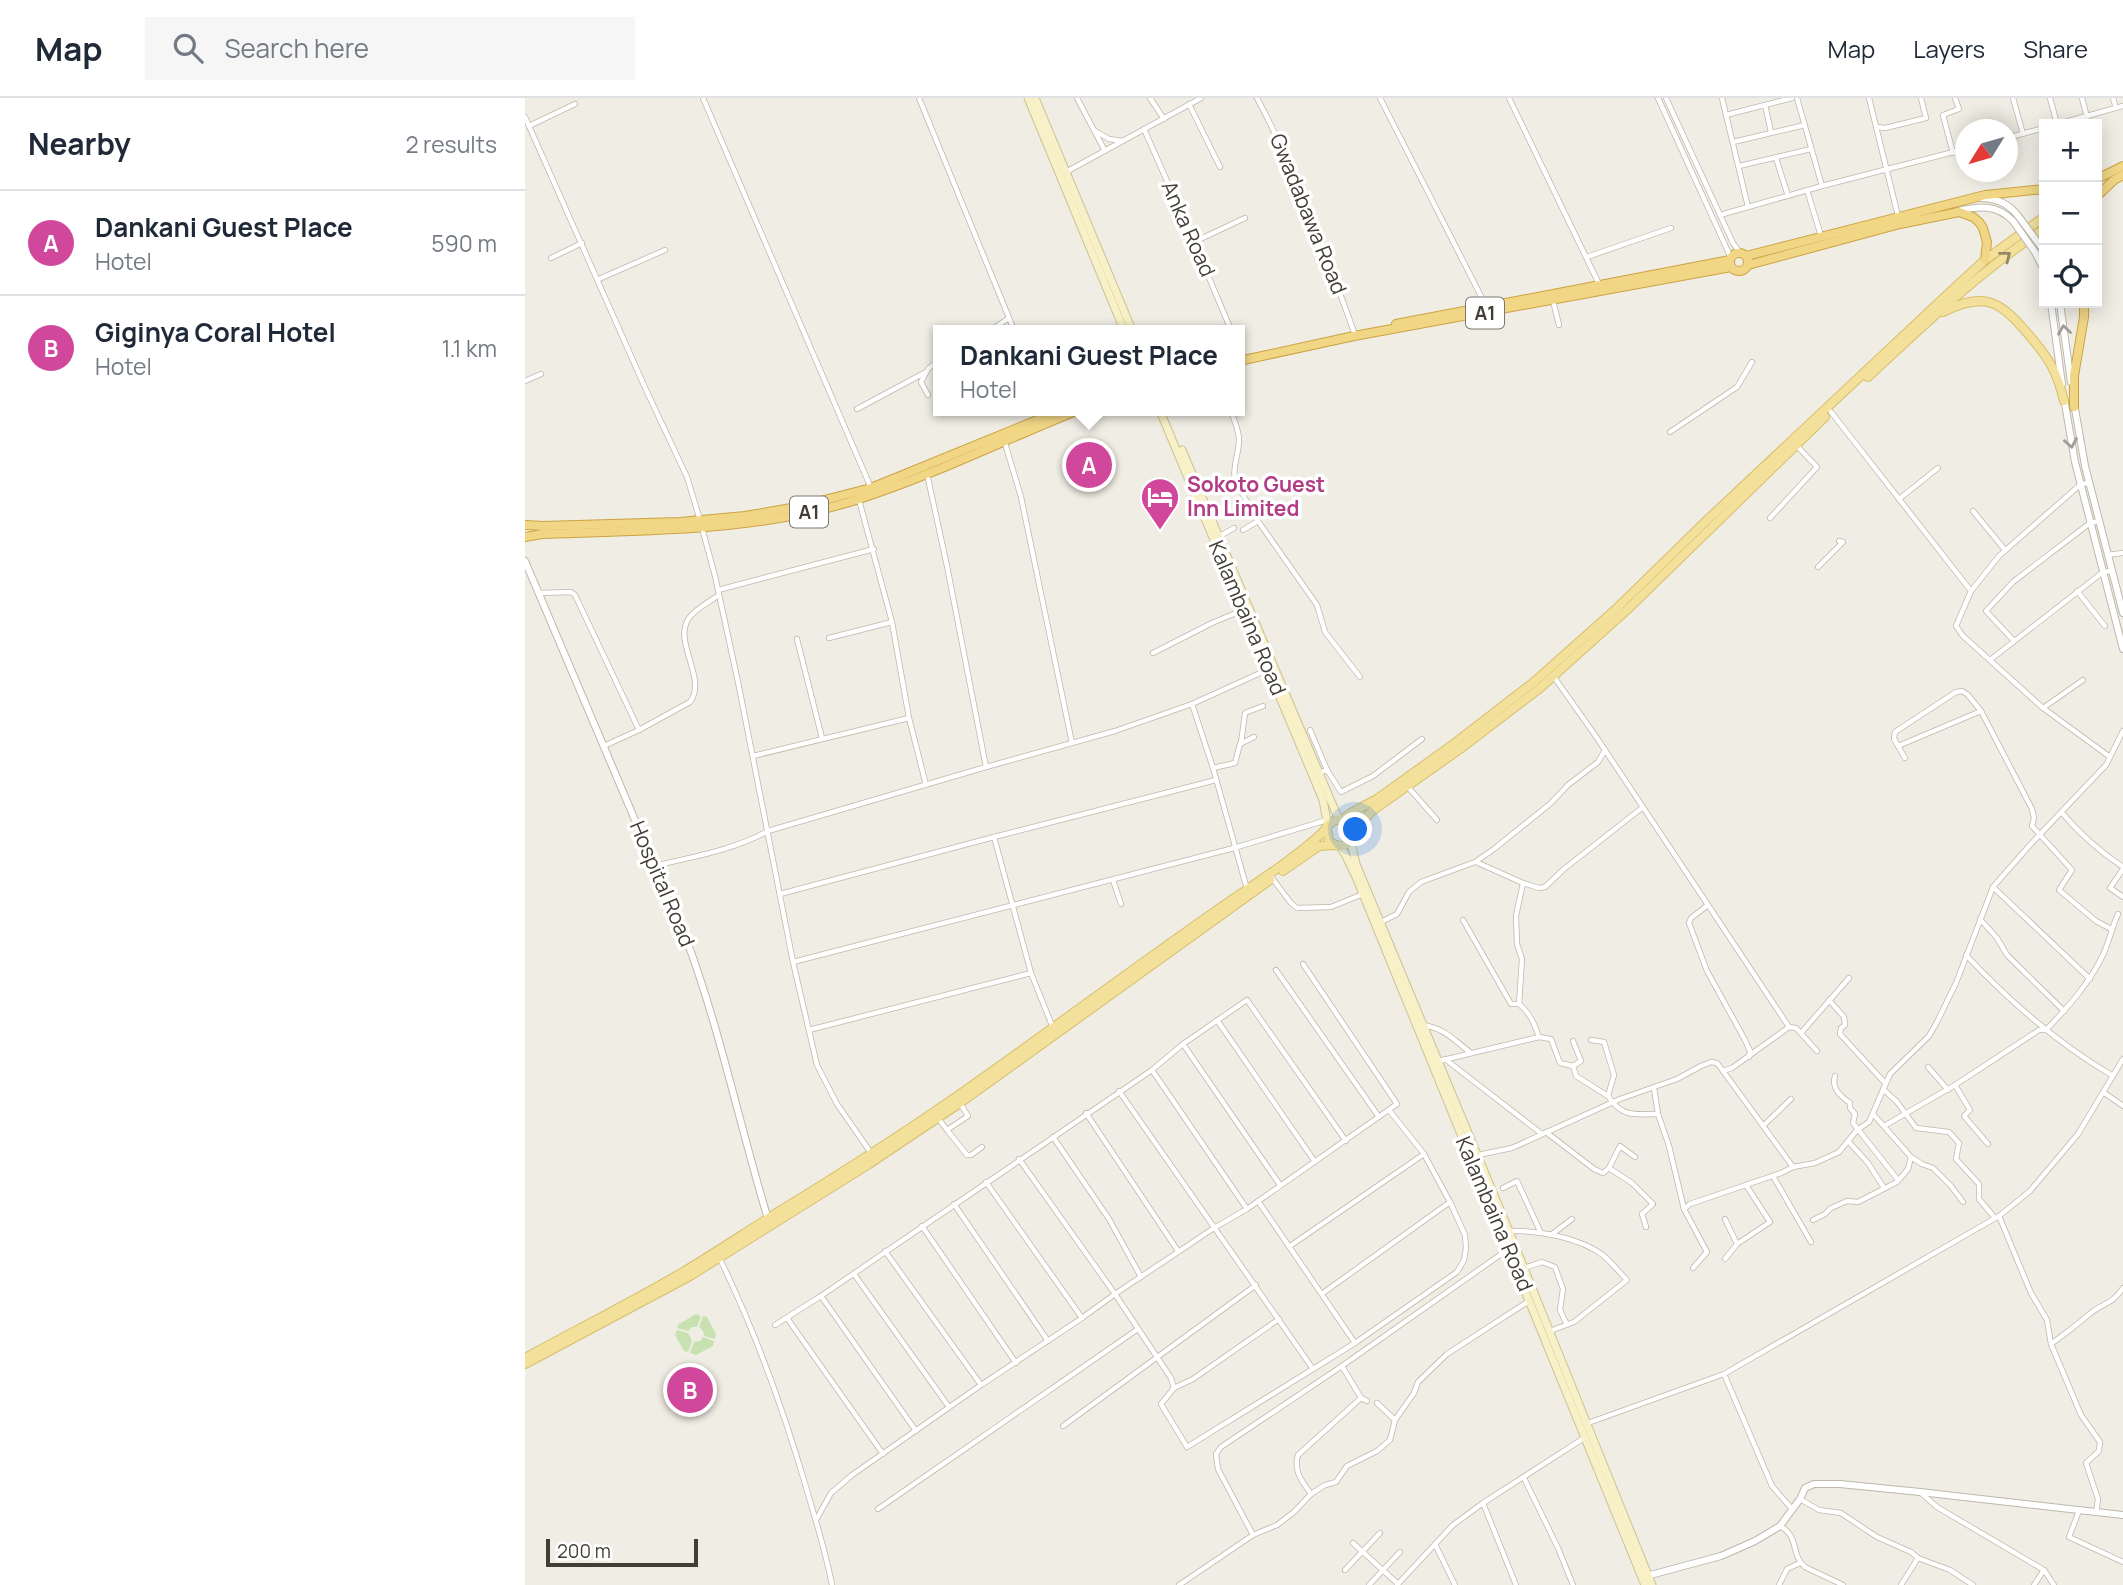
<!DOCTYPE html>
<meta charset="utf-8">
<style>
:root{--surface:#fff;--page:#f6f6f7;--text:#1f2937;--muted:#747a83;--line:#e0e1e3;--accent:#1a73e8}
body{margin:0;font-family:Manrope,sans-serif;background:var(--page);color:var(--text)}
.controls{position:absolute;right:21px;top:21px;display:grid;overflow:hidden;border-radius:0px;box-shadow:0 4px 18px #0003}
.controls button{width:63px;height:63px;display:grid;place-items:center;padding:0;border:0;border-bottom:2px solid var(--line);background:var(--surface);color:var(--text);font:35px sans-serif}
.compass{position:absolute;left:1430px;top:21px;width:63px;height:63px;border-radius:50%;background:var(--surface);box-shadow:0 4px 18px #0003;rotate:233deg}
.scale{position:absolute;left:21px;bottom:18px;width:152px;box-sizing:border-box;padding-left:7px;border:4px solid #423e35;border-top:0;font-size:19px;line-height:24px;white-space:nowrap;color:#423e35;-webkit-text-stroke:5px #fff;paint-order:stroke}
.you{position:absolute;left:831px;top:732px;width:24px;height:24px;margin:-18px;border:5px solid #fff;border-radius:50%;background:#1a73e8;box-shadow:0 0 0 10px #1a73e833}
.badge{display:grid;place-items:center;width:46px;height:46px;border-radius:50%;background:var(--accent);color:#fff;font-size:23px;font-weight:700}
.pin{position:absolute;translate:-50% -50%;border:4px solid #fff;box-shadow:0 2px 7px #0006}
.popup{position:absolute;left:408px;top:227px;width:312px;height:91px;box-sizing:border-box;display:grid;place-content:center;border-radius:0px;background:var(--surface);filter:drop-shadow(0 2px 5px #0005);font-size:23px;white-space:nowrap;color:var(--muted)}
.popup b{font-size:26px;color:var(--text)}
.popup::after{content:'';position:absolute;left:50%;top:100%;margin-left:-14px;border:14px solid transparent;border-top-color:var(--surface)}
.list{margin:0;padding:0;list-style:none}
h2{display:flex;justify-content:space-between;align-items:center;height:91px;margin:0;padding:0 28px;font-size:30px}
h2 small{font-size:23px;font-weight:400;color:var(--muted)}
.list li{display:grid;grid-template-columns:46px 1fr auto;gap:21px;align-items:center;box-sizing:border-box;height:105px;padding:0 28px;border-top:2px solid var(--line)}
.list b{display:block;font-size:26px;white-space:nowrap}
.list p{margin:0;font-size:23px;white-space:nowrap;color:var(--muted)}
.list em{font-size:23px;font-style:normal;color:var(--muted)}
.icon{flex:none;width:38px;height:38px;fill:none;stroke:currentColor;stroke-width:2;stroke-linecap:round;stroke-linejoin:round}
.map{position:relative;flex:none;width:1598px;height:1487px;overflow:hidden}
header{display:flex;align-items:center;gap:42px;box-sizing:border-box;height:98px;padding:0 35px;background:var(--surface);border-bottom:2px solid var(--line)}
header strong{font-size:33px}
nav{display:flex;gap:38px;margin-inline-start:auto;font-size:24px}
.search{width:490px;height:63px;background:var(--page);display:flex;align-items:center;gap:18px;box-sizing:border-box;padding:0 24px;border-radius:0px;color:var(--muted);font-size:26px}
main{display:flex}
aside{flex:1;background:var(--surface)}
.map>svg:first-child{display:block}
.green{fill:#c8e1b1}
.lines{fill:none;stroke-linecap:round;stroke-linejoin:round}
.minor-casing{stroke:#bdb8ab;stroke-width:6}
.tertiary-casing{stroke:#bdb8ab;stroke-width:8}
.secondary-casing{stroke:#ccc298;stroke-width:9}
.primary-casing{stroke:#d6be6c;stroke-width:10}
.trunk-casing{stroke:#cca342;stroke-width:10}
.minor{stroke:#fff;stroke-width:4.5}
.tertiary{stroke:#fff;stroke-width:6}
.secondary{stroke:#f8f0c6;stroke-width:7}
.primary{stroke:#f3e09a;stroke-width:8}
.trunk{stroke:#f1d686;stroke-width:8}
.tertiary-bridge-casing{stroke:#bdb8ab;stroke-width:8;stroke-linecap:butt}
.tertiary-bridge{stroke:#fff;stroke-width:6}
.oneway{stroke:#928762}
.oneway2{stroke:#a09e9a}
.labels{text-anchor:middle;stroke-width:7;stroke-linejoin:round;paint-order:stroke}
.shield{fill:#fff;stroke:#7b7872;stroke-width:2}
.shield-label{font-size:19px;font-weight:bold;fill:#423e35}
.street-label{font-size:21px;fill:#423e35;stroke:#fff}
.hotel-label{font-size:21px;font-weight:bold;fill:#b23c85;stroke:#fff;text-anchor:start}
</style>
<header>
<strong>Map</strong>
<div class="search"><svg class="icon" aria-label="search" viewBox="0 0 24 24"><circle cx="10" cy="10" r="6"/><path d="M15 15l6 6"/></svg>Search here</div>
<nav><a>Map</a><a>Layers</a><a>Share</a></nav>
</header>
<main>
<aside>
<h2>Nearby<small>2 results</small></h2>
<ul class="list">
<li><span class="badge" style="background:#d1479c">A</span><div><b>Dankani Guest Place</b><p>Hotel</p></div><em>590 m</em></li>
<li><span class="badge" style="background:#d1479c">B</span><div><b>Giginya Coral Hotel</b><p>Hotel</p></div><em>1.1 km</em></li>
</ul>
</aside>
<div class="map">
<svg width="1598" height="1487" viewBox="0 0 1598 1487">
<rect width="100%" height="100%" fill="#f0ede4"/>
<g class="green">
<path d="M171 1216 176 1218 172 1229H167L163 1233 152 1230 154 1226Z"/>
<path d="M178 1218 182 1219 191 1236 190 1241 179 1238 178 1233 174 1229Z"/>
<path d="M152 1232 163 1235 167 1243 163 1254 159 1253 150 1237Z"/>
<path d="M178 1239 189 1243 188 1248 171 1257 165 1255 169 1244 175 1243Z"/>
</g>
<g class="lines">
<g class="minor-casing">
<g id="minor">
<path d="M178 0 346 390"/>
<path d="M394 0 489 232"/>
<path d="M552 0 580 53"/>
<path d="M625 0 639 21"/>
<path d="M732 0C772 75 800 154 829 234"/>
<path d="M855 0 961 208"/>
<path d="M984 0 1074 186"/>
<path d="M1133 0 1206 160"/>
<path d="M1141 0 1208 145 1215 155"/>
<path d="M1197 0 1223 109"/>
<path d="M1272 0 1297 88"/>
<path d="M1344 0 1373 118"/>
<path d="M1488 0 1498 36"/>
<path d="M1525 0 1532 26"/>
<path d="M1557 0 1562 19"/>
<path d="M1588 0 1591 10"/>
<path d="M664 6 695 69"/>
<path d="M1240 7 1246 34"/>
<path d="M1201 17 1267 0"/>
<path d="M0 19 122 294 162 379 175 422"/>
<path d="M1533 26 1598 8"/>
<path d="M4 28 50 6"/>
<path d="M1352 29 1360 30 1401 20 1396 0"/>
<path d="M619 31 669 144 706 232"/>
<path d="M570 33 584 41 598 43"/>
<path d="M1482 40 1519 30"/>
<path d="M1208 44 1280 27"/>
<path d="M1428 55 1418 17 1434 11 1430 0"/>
<path d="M1251 60 1263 98"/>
<path d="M1214 68 1286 51"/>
<path d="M541 74 676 0"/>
<path d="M1282 92 1296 138"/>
<path d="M1195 117 1297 88 1440 51"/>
<path d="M669 144 720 120"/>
<path d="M1062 159 1146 130"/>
<path d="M26 160 57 145"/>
<path d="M74 181 140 152"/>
<path d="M1028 203 1034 227"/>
<path d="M466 232 484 220"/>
<path d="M714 253 716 257"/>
<path d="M0 283 16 276"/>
<path d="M403 297 396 284 403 271 414 262"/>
<path d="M332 311 401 274"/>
<path d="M706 313C709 322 714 332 714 342 714 356 707 369 710 383L733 423 792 507 800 534 835 579"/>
<path d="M1306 314 1446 493"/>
<path d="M1145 334 1212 289 1227 264"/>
<path d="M479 342 496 399 547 645"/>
<path d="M402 376 422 468 461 669"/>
<path d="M1564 385 1556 386 1474 458 1446 493 1431 528 1438 538 1518 610 1585 659"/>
<path d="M1374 401 1413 370"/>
<path d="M334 402 367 524 384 620 401 687"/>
<path d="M1448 413 1480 452"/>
<path d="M1245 420 1292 369 1272 348"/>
<path d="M177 430 190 478 213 584 268 864 292 967 312 1006 346 1055"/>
<path d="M718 432 733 423"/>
<path d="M695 438 709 430"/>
<path d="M1582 457 1598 455"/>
<path d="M1293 469 1318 444 1314 443"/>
<path d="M193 492 349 451"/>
<path d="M1552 493 1580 528"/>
<path d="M14 495 46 494 50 497 114 632"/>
<path d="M304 540 367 524"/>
<path d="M272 541 297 640"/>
<path d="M1489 543 1461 513 1488 484 1565 425 1574 423"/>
<path d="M628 555 687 525 718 512"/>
<path d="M1465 562 1578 474 1587 473"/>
<path d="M1029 579 1072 640 1183 807 1166 820 1164 825 1182 873 1220 942 1225 953 1224 959"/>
<path d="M667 606 688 670 722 791"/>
<path d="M1518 610 1558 582"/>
<path d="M785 632 802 672"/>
<path d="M716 645 720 615 738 608"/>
<path d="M79 648 114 632 165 604C183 581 147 543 164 520 170 511 184 504 194 497"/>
<path d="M1373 648 1456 613"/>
<path d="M228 658 384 620"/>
<path d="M1380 660 1369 641 1370 634 1431 594 1437 593 1443 597 1456 613 1507 711 1509 720 1507 728 1547 772 1534 792 1571 823 1586 831"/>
<path d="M688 670 710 665 715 646 729 639"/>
<path d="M794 675 802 672 816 694 848 678 897 641"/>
<path d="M883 689 912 722"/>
<path d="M1537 715C1555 736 1574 753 1598 769"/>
<path d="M469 739 506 875 528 930"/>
<path d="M951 764 998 785 1014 790 1020 789 1039 771 1118 709"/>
<path d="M129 768C167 759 209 752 243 733L461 669 590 633 667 606 744 571"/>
<path d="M1598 771 1585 790 1598 799"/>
<path d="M747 780 766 805 772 810 806 809 838 796"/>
<path d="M588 782 596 806"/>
<path d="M1468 789 1565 881"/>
<path d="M255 796 469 739 691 682"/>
<path d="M1183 807 1264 929 1271 930 1292 953"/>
<path d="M1455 821 1472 840 1482 857 1539 913"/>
<path d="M938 822 986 906H994C1005 915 1009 925 1014 939"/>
<path d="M856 824 872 816 884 794 896 784 950 764 969 751 1026 705 1043 687 1073 664 1080 652"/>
<path d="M1441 857C1485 904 1532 945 1588 978"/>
<path d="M268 864 709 750 802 722"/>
<path d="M751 872 854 1019"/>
<path d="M1304 902 1319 919 1320 927 1316 930 1315 936 1360 985"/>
<path d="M994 906 997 861 992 846 991 818 998 785"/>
<path d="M692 922 790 1064"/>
<path d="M898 927C921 931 927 941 945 954"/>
<path d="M284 932 506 875"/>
<path d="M1276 935 1324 880"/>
<path d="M1066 942 1079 944 1089 977 1083 998C1097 1020 1110 1016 1133 1016"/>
<path d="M1048 943 1056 963 1048 968 1051 978 1083 998"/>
<path d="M658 946 755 1087"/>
<path d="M920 961 1017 1036"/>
<path d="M914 963 1014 939 1026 941 1035 965 1048 968"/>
<path d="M1403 969 1423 992"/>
<path d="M627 972 722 1111"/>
<path d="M1198 973 1268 1069"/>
<path d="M1310 978C1306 991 1316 998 1325 1005V1010L1330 1016 1328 1025 1373 1082"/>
<path d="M1430 987 1445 1012 1439 1018 1463 1046"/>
<path d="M1129 990 1133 1016 1144 1048 1159 1111 1182 1154 1168 1170"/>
<path d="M1358 991 1372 1004 1391 1030 1424 1034 1434 1045 1431 1061 1454 1086V1101L1470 1120"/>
<path d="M594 993 788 1271"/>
<path d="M1578 994 1598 1008"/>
<path d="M561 1015 653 1153"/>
<path d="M1348 1016 1386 1059 1397 1066 1408 1070 1426 1088 1438 1104"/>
<path d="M413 1020 422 1032 443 1018 435 1005"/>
<path d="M1238 1028 1266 1001"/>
<path d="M1359 1028 1430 987 1508 936 1514 932H1521C1543 909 1564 886 1578 857 1584 844 1587 829 1593 816"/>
<path d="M422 1032 442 1057H446L457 1049"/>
<path d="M1021 1034 1069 1071 1078 1075 1084 1070 1107 1085 1128 1106 1117 1116 1121 1129"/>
<path d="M528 1039 584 1121 616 1179"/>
<path d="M1323 1043 1343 1065 1359 1090"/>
<path d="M953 1057 987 1050 1095 1001 1152 981 1176 968 1186 964 1192 965 1198 973 1207 970 1264 929"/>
<path d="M494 1061 590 1196 646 1280 649 1290 636 1306 662 1349 830 1245 932 1174 939 1162 941 1150 940 1137 925 1104 899 1056 864 1012"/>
<path d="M1084 1070 1095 1048 1110 1059"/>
<path d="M1248 1078 1286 1144"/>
<path d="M461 1084 557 1220"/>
<path d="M978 1090 992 1083 1015 1133"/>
<path d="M733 1103 830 1245"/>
<path d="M429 1106 523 1243"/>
<path d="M1159 1111 1165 1106 1256 1075 1268 1069 1290 1065 1314 1054 1332 1032 1344 1024 1365 976 1404 938 1412 924 1431 885 1468 789 1504 748 1581 667 1598 633"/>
<path d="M1474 1118 1506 1195 1522 1222 1526 1246 1556 1317 1575 1344 1574 1353 1561 1365 1573 1401 1571 1415"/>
<path d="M1200 1121 1212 1146 1245 1124 1221 1087"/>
<path d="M1288 1122 1300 1116 1306 1110 1322 1103 1333 1104 1372 1084 1383 1071 1386 1059"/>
<path d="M397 1128 491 1265"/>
<path d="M985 1133C1013 1132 1056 1140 1079 1158 1087 1165 1094 1174 1102 1182L1049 1224 1025 1233"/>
<path d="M1026 1137 1047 1121"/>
<path d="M765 1148 899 1056"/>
<path d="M360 1153 456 1287"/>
<path d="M194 1159C230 1233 258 1310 281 1389 290 1421 301 1454 307 1487"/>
<path d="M1200 1161 1212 1146"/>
<path d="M999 1170 1017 1164 1030 1169 1038 1191 1035 1212 1042 1227"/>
<path d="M329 1176 424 1309"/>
<path d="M798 1195 925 1104"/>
<path d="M296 1198 391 1333"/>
<path d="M262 1220 358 1356"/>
<path d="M250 1227 296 1198 627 972 658 946 722 902 821 1043"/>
<path d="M1526 1246C1540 1236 1554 1225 1567 1214 1581 1204 1587 1206 1598 1190"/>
<path d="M817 1268 836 1300"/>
<path d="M1199 1276 1247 1388 1267 1411"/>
<path d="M649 1290 668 1281 754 1221"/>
<path d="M852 1305 870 1322"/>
<path d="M1063 1325 1199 1276 1474 1118 1505 1093 1553 1036 1598 961"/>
<path d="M538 1328 731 1187"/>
<path d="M999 1380 1033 1450 1048 1487"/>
<path d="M1396 1395 1412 1409 1519 1472 1529 1487"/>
<path d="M786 1396 800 1387 811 1384 822 1368 852 1353 865 1342 870 1322 889 1295 893 1284 922 1256 1004 1203"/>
<path d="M1275 1401 1294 1412 1316 1415 1352 1439 1386 1454 1393 1460 1425 1472 1448 1487"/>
<path d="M958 1405 991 1487"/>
<path d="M353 1411 613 1231"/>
<path d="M1554 1413 1544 1439 1598 1464"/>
<path d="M291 1422 306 1395 327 1377 456 1287 557 1220 590 1196 689 1130 722 1111 872 1006 778 866"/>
<path d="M1255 1428C1275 1439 1265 1456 1280 1469L1318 1487"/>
<path d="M728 1437 693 1371 691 1356 696 1349 817 1268 982 1152"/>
<path d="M828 1445 873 1486"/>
<path d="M910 1446 930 1487"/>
<path d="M820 1472 855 1435"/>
<path d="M654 1487 728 1437 752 1427 769 1414 786 1396C777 1383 768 1373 773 1357L836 1300 842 1303"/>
<path d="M844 1487 875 1454"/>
<path d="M872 1487 928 1427 958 1405 1059 1340"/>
<path d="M1254 1487 1262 1471 1275 1465"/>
<path d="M1376 1487 1393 1460"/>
<path d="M1509 1487 1519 1472"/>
</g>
</g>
<g class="tertiary-casing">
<g id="tertiary">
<path d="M1457 100C1474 101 1484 106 1494 119"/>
<path d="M1433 113C1454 108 1472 106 1488 123"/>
<path d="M1510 154 1519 172"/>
<path d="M1526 205 1537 286"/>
<path d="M1535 205 1546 284"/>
<path d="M1539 300 1550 364 1598 551"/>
<path d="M1549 305 1560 368 1598 515"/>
<path d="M0 463 166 854C197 941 216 1032 243 1121"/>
<path d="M1118 1479 1196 1458 1230 1443 1255 1428 1275 1401 1280 1390 1289 1386H1315L1395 1394 1598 1417"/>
</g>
</g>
<g class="secondary-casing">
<g id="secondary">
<path d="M503 0 599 232"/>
<path d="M510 0 607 232"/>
<path d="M635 313 798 702 803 729"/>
<path d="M657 352 814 722"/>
<path d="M825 740 831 766 984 1133 1127 1487"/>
<path d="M814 747 820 756 831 779 1120 1487"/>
</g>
</g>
<g class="primary-casing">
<g id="primary">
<path d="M1418 214C1460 193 1475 203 1503 236 1523 259 1532 273 1539 303"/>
<path d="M1343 279C1399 227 1455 173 1519 131"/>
<path d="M816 722 826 715 852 701 930 645 1009 584 1091 511 1179 425 1423 196 1460 162 1519 119"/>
<path d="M826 737 847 713 935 651 1015 590 1104 510 1300 319"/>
<path d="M758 773 794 748 811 747"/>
<path d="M0 1260C53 1231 107 1204 158 1174 190 1155 221 1134 253 1114 310 1079 367 1043 422 1005 516 940 608 870 702 805 734 783 767 762 796 736 800 732 802 727 807 724 831 708 833 765 804 743L802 731"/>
<path d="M0 1266 165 1178 344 1066 435 1005 745 782"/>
</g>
</g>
<g class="trunk-casing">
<g id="trunk">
<path d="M1572 81 1598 68"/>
<path d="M1572 98 1589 82 1598 77"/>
<circle cx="1214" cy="164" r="9"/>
<path d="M1221 158 1460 97 1519 91"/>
<path d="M1223 167 1375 126 1434 114 1448 119 1454 124 1458 130 1462 144 1460 162"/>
<path d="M871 226 1205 162"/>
<path d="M714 263 829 238 1206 169"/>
<path d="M1549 309V278L1559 219V205"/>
<path d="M0 427 18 428 155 424 220 418 272 409 346 390 534 313"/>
<path d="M0 439 17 436C123 432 232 434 334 401 408 377 479 342 551 313"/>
</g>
</g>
<use href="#minor" class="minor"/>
<use href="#tertiary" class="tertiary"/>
<use href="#secondary" class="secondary"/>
<use href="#primary" class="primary"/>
<use href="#trunk" class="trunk"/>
<g class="tertiary-bridge-casing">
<g id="tertiary-bridge">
<path d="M1494 119 1517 150"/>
<path d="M1488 123 1510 154"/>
</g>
</g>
<use href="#tertiary-bridge" class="tertiary-bridge"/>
</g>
<defs><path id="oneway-chevron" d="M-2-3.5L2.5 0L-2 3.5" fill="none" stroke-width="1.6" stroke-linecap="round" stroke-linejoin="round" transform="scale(1.75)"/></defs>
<use class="oneway" href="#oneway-chevron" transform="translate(1481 158) rotate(-38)"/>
<g class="oneway2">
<use href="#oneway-chevron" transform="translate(1539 232) rotate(-98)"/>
<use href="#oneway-chevron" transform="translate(1546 345) rotate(80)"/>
</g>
<defs>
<g id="hotel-pin" transform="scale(2.0125)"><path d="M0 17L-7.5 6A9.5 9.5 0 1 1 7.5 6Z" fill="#d1479c" stroke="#fff"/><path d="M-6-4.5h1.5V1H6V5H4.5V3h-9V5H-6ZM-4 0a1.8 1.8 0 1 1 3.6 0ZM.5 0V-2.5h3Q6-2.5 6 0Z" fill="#fff"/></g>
</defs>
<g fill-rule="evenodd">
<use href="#hotel-pin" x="635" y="399"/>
</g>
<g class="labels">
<g class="shield">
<rect x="941" y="199.5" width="38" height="31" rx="5"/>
<rect x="265" y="398.5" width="38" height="31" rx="5"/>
</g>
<g class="shield-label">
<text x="960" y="222">A1</text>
<text x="284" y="421">A1</text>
</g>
<g class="street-label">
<text transform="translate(783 116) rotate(68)" y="7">Gwadabawa Road</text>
<text transform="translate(663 131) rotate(66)" y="7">Anka Road</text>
<text transform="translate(722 520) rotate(67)" y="7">Kalambaina Road</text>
<text transform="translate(137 786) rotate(67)" y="7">Hospital Road</text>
<text transform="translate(969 1116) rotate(67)" y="7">Kalambaina Road</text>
</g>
<g class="hotel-label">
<text x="662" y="394">Sokoto Guest<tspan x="662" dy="24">Inn Limited</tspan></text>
</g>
</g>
</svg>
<div class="controls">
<button>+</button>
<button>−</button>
<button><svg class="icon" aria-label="locate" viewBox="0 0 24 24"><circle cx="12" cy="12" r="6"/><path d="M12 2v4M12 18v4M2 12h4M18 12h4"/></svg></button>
</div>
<svg class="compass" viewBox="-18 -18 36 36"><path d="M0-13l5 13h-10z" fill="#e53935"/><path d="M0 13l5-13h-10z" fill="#747a83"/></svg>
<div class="scale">200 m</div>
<div class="you"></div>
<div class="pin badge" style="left:564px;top:367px;background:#d1479c">A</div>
<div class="popup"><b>Dankani Guest Place</b>Hotel</div>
<div class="pin badge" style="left:165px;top:1292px;background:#d1479c">B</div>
</div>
</main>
